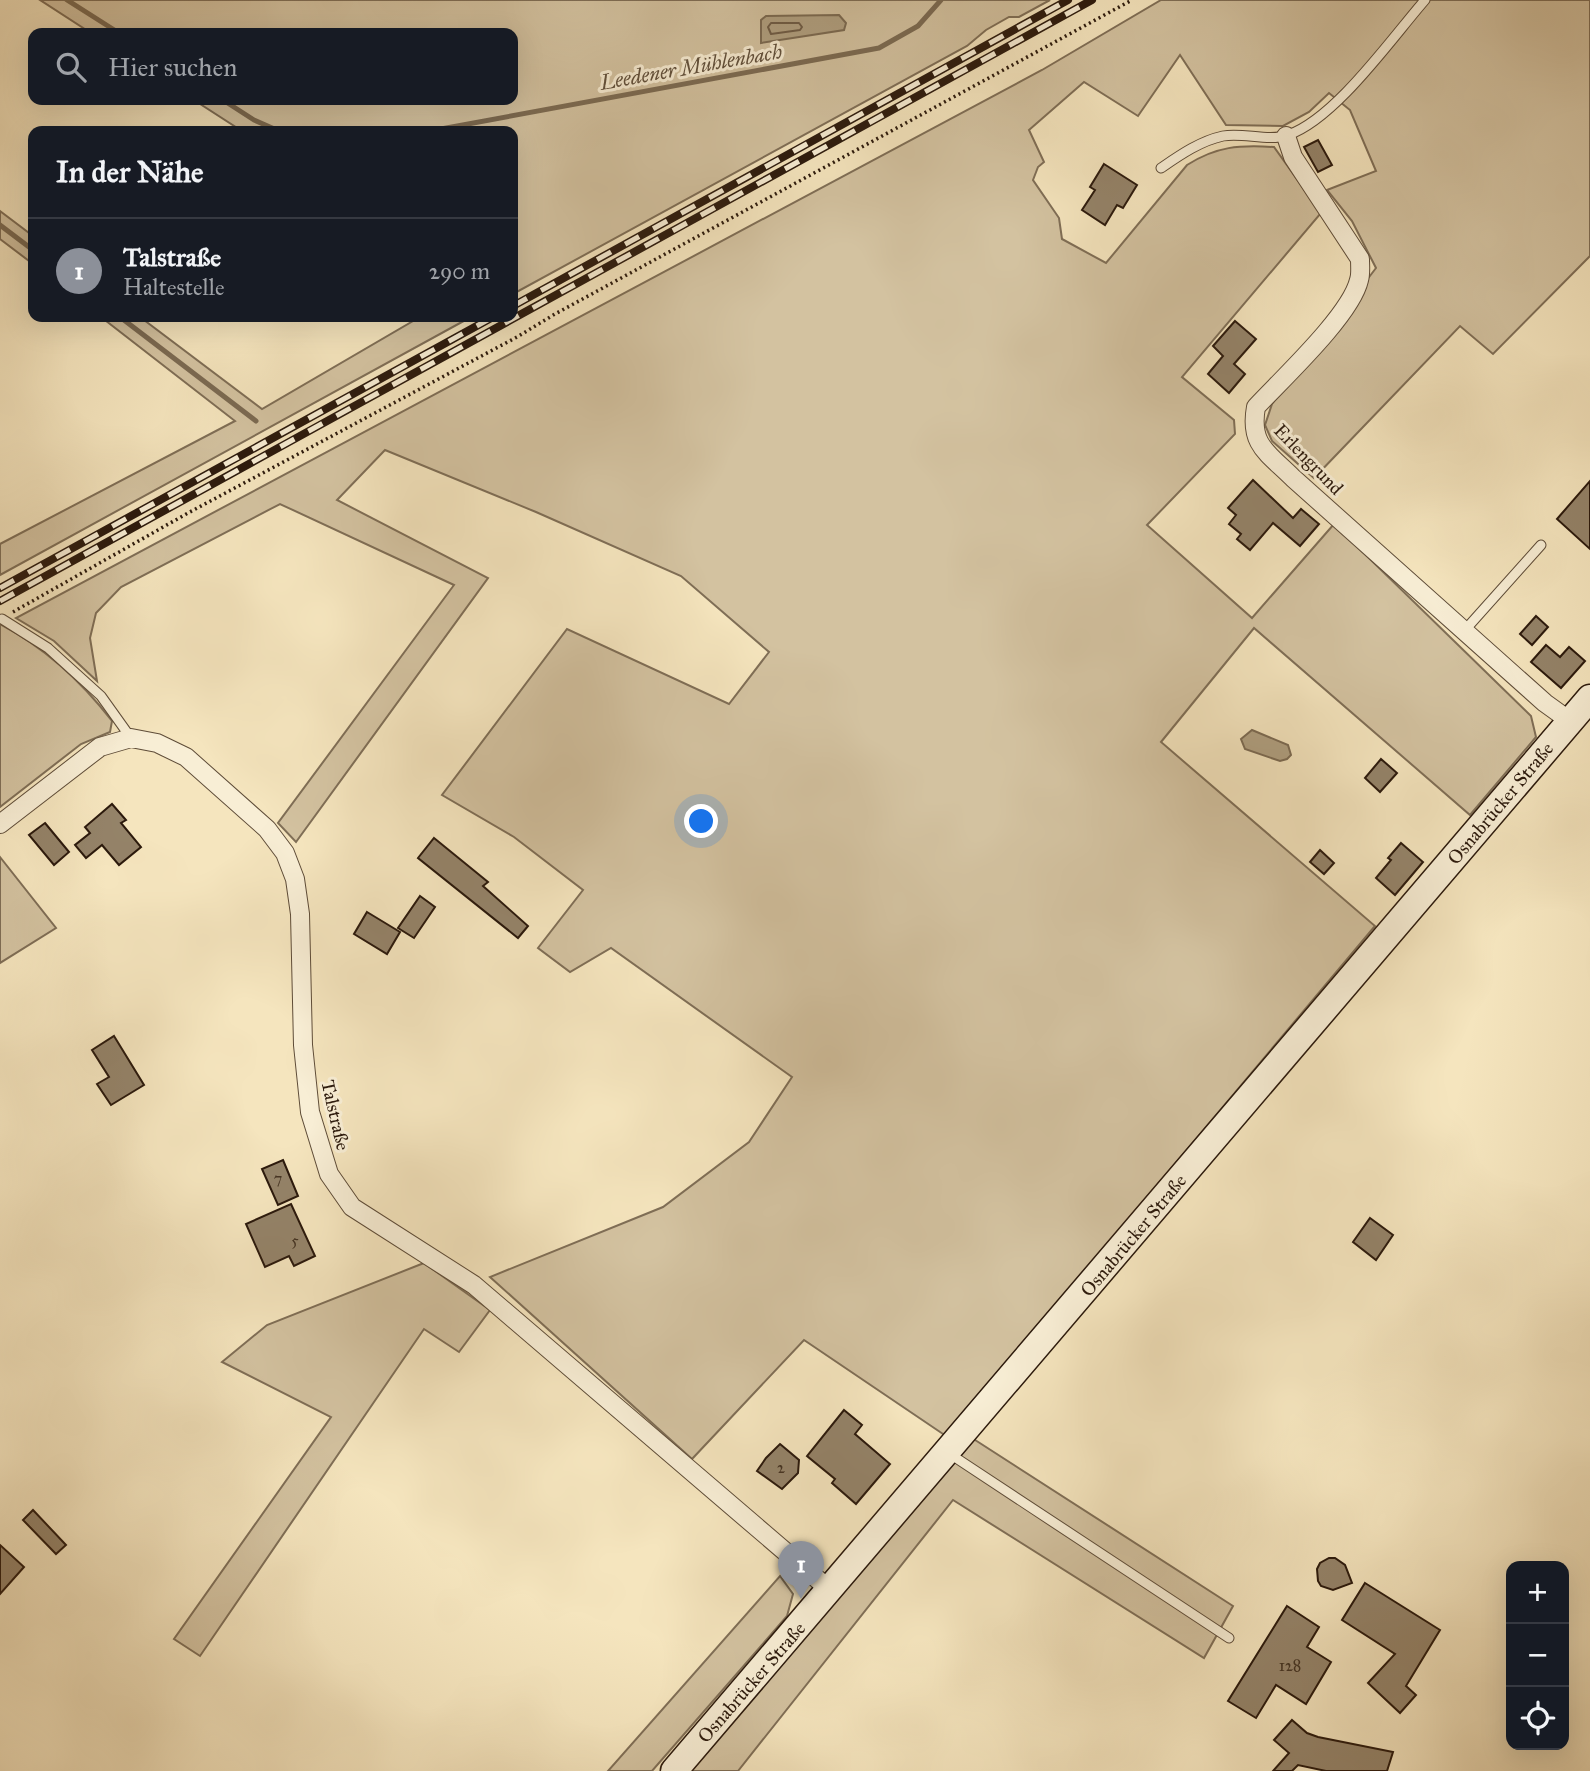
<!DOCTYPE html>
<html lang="de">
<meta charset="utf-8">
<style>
:root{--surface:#171b24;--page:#20242c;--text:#f1f3f6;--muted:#9ea1a6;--line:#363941;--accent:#8c9099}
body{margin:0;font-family:"IM FELL Great Primer",serif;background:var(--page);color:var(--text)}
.controls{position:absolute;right:21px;bottom:21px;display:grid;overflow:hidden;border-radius:14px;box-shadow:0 7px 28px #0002}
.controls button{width:63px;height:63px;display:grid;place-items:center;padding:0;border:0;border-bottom:2px solid var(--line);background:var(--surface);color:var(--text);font:35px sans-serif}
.you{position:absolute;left:702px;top:822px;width:24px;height:24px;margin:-18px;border:5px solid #fff;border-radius:50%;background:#1a73e8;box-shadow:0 0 0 10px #1a73e833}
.badge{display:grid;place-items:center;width:46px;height:46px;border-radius:50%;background:var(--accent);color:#fff;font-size:23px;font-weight:700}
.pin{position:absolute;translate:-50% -58px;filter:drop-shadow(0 2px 4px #0008)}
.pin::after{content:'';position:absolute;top:37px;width:24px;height:21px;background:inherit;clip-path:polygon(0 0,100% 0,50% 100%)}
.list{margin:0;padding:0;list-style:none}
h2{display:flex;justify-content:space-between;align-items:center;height:91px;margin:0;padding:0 28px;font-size:30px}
h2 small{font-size:23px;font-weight:400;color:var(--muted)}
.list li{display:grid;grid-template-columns:46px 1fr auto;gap:21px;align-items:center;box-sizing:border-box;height:105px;padding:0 28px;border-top:2px solid var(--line)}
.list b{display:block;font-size:26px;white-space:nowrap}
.list p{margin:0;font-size:23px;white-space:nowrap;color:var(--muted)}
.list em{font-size:23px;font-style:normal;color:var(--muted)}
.icon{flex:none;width:38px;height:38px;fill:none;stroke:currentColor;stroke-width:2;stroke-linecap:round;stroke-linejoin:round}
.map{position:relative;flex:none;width:1590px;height:1771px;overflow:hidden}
.search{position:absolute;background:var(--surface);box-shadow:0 7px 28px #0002;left:28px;top:28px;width:490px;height:77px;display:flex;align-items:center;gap:18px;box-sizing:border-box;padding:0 24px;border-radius:14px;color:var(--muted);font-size:26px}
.panel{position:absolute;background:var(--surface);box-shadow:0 7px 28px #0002;left:28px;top:126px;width:490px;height:196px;border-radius:14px}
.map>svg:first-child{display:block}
.green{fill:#d3c2a0;stroke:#7f6e56;stroke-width:2}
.water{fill:#b0a081;stroke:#7b6a52;stroke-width:2}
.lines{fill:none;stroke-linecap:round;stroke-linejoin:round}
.shore{stroke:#6e5c46;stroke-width:2}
.stream{stroke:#7b6a52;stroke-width:5}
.building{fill:#948369;stroke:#2b190c;stroke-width:2}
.lane-casing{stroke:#5e4c38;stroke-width:11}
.street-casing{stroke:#5e4c38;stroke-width:20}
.secondary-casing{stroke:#2b190c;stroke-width:29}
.path{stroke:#2b190c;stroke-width:3.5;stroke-dasharray:2 3.5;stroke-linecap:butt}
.lane{stroke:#f8eed5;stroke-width:9}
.street{stroke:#f8eed5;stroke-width:18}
.secondary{stroke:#f8eed5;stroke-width:26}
.rail-casing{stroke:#2b190c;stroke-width:8}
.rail{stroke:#f8eed5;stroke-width:5;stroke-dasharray:16;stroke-linecap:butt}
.labels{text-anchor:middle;stroke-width:6;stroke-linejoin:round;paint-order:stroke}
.number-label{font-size:16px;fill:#453423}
.street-label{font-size:19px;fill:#2b190c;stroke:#f8eed5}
.water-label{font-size:21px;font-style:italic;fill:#604f3b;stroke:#f8eed5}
</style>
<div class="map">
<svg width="1590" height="1771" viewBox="0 0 1590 1771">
<rect width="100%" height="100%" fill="#f5e5be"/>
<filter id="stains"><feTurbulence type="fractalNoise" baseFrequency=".00286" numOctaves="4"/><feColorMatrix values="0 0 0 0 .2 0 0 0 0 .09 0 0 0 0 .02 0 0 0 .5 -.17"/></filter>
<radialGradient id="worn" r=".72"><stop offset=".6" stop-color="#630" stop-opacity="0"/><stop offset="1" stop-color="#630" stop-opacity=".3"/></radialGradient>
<g class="green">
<path d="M40 0H1050L1019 17H1009L986 30 967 46 513 294V131H242L194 100H513V33H91Z"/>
<path d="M1161 0H1590V256L1493 354 1460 326 1314 478 1272 441 1265 425 1272 404 1376 268 1352 221 1327 190 1376 171 1350 110 1329 93 1309 112 1283 126 1226 125 1180 55 1138 116 1084 82 1029 130 1044 162 1038 167 1033 180 1059 218 1062 239 1106 263 1187 165C1217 146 1239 145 1274 147L1321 213 1182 377 1234 420 1235 434 1147 525 1252 618 1334 524 1531 716 1536 737 1470 815 1254 628 1161 742 1375 926 946 1436 804 1340 692 1459 490 1277 663 1207 749 1142 792 1077 611 948 570 972 538 948 583 890 514 837 442 795 567 629 729 704 769 652 681 576 536 512 385 450 337 500 488 578 296 842 278 823 454 585 280 504 121 587 96 613 90 638 97 681 54 641 16 618 1042 70Z"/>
<path d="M0 211 33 236V264L0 239Z"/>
<path d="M101 317H140L262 409 420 317H471L0 575V544L235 421Z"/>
<path d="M0 624C44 647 82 682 112 721L110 732 81 744 0 807Z"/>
<path d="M0 857 56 928 0 963Z"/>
<path d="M424 1263 490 1310 459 1352 424 1329 200 1656 174 1639 331 1417 222 1362 267 1325Z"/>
<path d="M972 1438 1233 1606 1204 1658 953 1500 738 1771H691Z"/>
<path d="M780 1576 793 1594 787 1616 652 1771H608Z"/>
</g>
<g class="water">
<path d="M839 15 846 23 844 30 761 43V20L766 16Z"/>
<path d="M1252 730 1288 745 1291 755 1287 759 1280 761 1245 749 1241 739Z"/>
</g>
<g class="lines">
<path class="shore" d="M771 23H799L802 27 800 30 771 34 768 27Z"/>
<g class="stream">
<path d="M67 0 119 33"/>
<path d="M223 100 254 120 279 131"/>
<path d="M430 131 879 48 918 26 941 0"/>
<path d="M0 225 33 250"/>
<path d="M120 317 256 421"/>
</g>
</g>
<g class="building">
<path d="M1318 140 1332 165 1318 172 1304 147Z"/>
<path d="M1104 164 1137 185 1123 208 1117 205 1105 225 1082 210 1095 190 1090 187Z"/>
<path d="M1235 321 1256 339 1234 364 1245 374 1229 393 1208 374 1223 356 1213 346Z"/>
<path d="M1253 480 1293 518 1301 509 1319 524 1300 546 1273 523 1250 550 1237 539 1241 534 1229 524 1236 515 1228 508Z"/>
<path d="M1590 481V549L1557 519Z"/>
<path d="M1536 616 1548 627 1532 645 1520 634Z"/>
<path d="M1546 645 1560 657 1569 647 1585 661 1561 688 1531 662Z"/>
<path d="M1381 759 1397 773 1380 792 1365 778Z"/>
<path d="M112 804 126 820 121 823 141 847 119 865 102 845 86 858 75 845 90 833 85 827Z"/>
<path d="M45 823 69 852 54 865 29 835Z"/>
<path d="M434 838 488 882 483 886 528 926 518 938 418 858Z"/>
<path d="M1401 843 1423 862 1395 895 1376 878 1391 860 1388 858Z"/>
<path d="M1320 850 1334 863 1324 874 1310 862Z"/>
<path d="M420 896 435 907 414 938 398 928Z"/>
<path d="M367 912 400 932 387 954 354 934Z"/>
<path d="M114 1036 144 1085 111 1105 97 1084 109 1077 92 1050Z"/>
<path d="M283 1160 298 1196 278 1205 262 1169Z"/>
<path d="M291 1204 315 1256 294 1266 289 1256 265 1267 246 1224Z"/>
<path d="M1370 1218 1393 1235 1376 1260 1353 1242Z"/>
<path d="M844 1410 862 1425 855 1434 890 1464 856 1504 832 1483 835 1479 807 1456Z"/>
<path d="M780 1444 799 1460 798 1473 782 1489 757 1471 766 1458Z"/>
<path d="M33 1510 66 1545 56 1554 23 1520Z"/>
<path d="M0 1545 24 1567 0 1594Z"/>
<path d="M1329 1558H1335L1345 1565 1352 1583 1333 1590 1321 1586 1318 1581 1317 1569 1320 1563Z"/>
<path d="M1365 1583 1440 1630 1406 1686 1416 1695 1400 1713 1368 1683 1395 1654 1342 1620Z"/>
<path d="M1287 1606 1319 1627 1307 1647 1331 1662 1306 1704 1276 1685 1256 1718 1228 1701Z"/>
<path d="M1292 1720 1307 1733 1318 1737 1393 1752 1387 1771H1326L1298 1765 1292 1771H1273L1289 1753 1274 1740Z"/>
</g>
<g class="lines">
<g class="lane-casing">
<g id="lane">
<path d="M1161 168C1180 155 1200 141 1223 136 1243 132 1268 142 1288 135 1335 119 1391 39 1425 0"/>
<path d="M2 619 48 648 101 696 131 738"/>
<path d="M1465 630 1541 545"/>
<path d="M950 1454 1229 1638"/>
</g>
</g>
<g class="street-casing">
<g id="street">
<path d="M1286 136 1293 157 1360 259C1360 266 1361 274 1359 280 1351 315 1282 379 1256 407 1249 445 1268 453 1293 478L1545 703 1570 721"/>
<path d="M0 824 100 747 131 738 157 743 186 757 267 829 285 853 295 879 300 914 303 1045 310 1112 329 1174 352 1207 474 1285 830 1590"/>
</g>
</g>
<g class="secondary-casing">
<path id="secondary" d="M674 1771 1590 698"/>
</g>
<path class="path" d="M13 612 188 513 517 337 555 314 1132 0"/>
<use href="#lane" class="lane"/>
<use href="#street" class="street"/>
<use href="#secondary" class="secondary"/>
<g class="rail-casing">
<g id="rail">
<path d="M513 306 1068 0"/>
<path d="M0 588 493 317"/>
<path d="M0 601 1092 0"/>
</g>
</g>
<use href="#rail" class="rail"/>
</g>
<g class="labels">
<g class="number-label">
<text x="278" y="1184">7</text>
<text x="295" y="1246">5</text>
<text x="781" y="1473">2</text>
<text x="1290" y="1671">128</text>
</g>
<g class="street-label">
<text transform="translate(1309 459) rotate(46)" y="7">Erlengrund</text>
<text transform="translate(1500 803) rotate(-50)" y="7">Osnabrücker Straße</text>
<text transform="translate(336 1115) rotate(77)" y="7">Talstraße</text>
<text transform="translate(1133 1235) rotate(-50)" y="7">Osnabrücker Straße</text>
<text transform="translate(751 1682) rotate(-49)" y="7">Osnabrücker Straße</text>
</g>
<g class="water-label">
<text transform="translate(691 67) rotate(-10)" y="7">Leedener Mühlenbach</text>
</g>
</g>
<rect width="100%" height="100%" filter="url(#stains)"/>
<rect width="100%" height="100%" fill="url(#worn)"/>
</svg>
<div class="controls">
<button>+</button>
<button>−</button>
<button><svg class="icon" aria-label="locate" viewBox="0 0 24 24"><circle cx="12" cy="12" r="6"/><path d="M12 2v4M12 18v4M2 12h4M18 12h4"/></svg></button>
</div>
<div class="you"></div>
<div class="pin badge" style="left:801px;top:1599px">1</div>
<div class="search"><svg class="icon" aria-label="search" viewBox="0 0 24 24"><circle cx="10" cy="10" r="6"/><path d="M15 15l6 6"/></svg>Hier suchen</div>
<section class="panel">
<h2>In der Nähe<small></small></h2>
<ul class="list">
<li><span class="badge">1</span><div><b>Talstraße</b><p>Haltestelle</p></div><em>290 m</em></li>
</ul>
</section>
</div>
